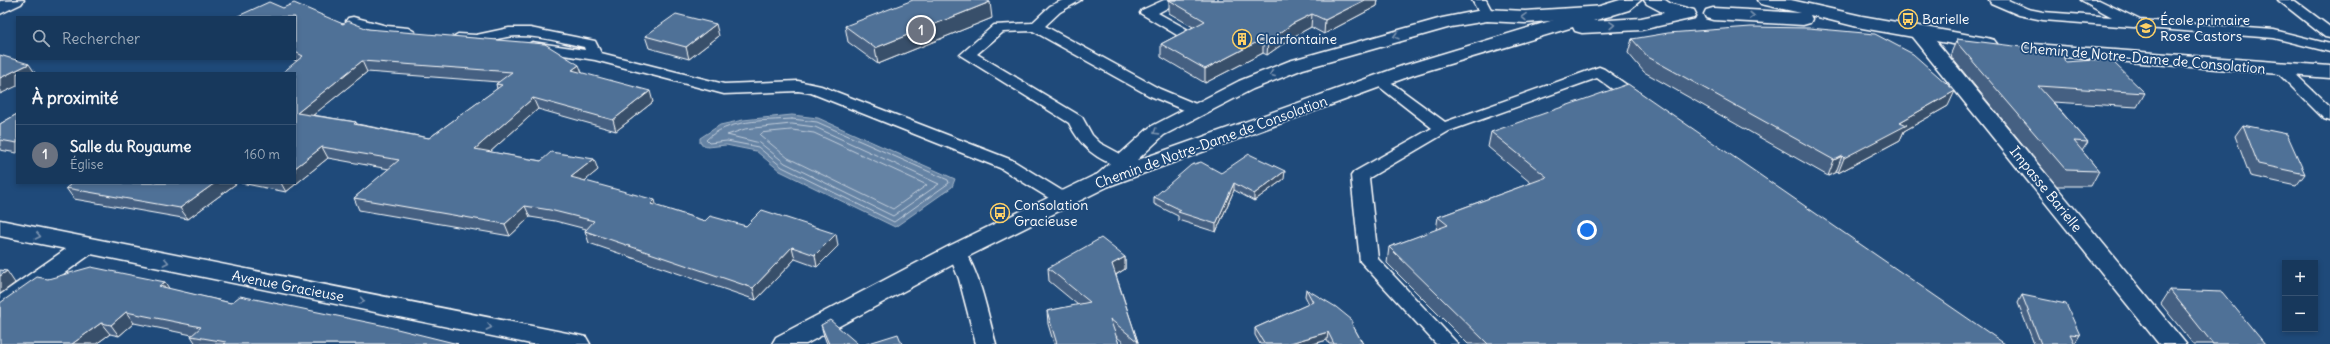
<!DOCTYPE html>
<html lang="fr">
<meta charset="utf-8">
<style>
:root{--surface:#17385c;--page:#244365;--text:#f1f3f6;--muted:#9eacbb;--line:#365272;--accent:#ffd166}
body{margin:0;font-family:Delius,sans-serif;background:var(--page);color:var(--text)}
.controls{position:absolute;right:12px;bottom:12px;display:grid;overflow:hidden;border-radius:0px;box-shadow:0 2px 6px #0003}
.controls button{width:36px;height:36px;display:grid;place-items:center;padding:0;border:0;border-bottom:1px solid var(--line);background:var(--surface);color:var(--text);font:20px sans-serif}
.you{position:absolute;left:1587px;top:230px;width:14px;height:14px;margin:-10px;border:3px solid #fff;border-radius:50%;background:#1a73e8;box-shadow:0 0 0 6px #1a73e833}
.badge{display:grid;place-items:center;width:26px;height:26px;border-radius:50%;background:var(--accent);color:#fff;font-size:13px;font-weight:700}
.pin{position:absolute;translate:-50% -50%;border:2px solid #fff;box-shadow:0 1px 4px #0006}
.list{margin:0;padding:0;list-style:none}
h2{display:flex;justify-content:space-between;align-items:center;height:52px;margin:0;padding:0 16px;font-size:17px}
h2 small{font-size:13px;font-weight:400;color:var(--muted)}
.list li{display:grid;grid-template-columns:26px 1fr auto;gap:12px;align-items:center;box-sizing:border-box;height:60px;padding:0 16px;border-top:1px solid var(--line)}
.list b{display:block;font-size:15px;white-space:nowrap}
.list p{margin:0;font-size:13px;white-space:nowrap;color:var(--muted)}
.list em{font-size:13px;font-style:normal;color:var(--muted)}
.icon{flex:none;width:22px;height:22px;fill:none;stroke:currentColor;stroke-width:2;stroke-linecap:round;stroke-linejoin:round}
.map{position:relative;flex:none;width:2330px;height:344px;overflow:hidden}
.search{position:absolute;background:var(--surface);box-shadow:0 2px 6px #0003;left:16px;top:16px;width:280px;height:44px;display:flex;align-items:center;gap:10px;box-sizing:border-box;padding:0 14px;border-radius:0px;color:var(--muted);font-size:15px}
.panel{position:absolute;background:var(--surface);box-shadow:0 2px 6px #0003;left:16px;top:72px;width:280px;height:112px;border-radius:0px}
.map>svg:first-child{display:block}
.water{fill:#6583a4;stroke:#a3b5c8}
.lines{fill:none;stroke-linecap:round;stroke-linejoin:round}
.shore{stroke:#c1cddb;stroke-width:1}
.lane-casing{stroke:#fff;stroke-width:3}
.street-casing{stroke:#fff;stroke-width:3}
.secondary-casing{stroke:#fff;stroke-width:3}
.lane{fill:#1f4a7a;fill-rule:evenodd}
.street{fill:#1f4a7a;fill-rule:evenodd}
.secondary{fill:#1f4a7a;fill-rule:evenodd}
.wall{fill:#456182;stroke:#fff;fill-rule:evenodd}
.shaded-wall{fill:#384f6a;stroke:#fff}
.building{fill:#507197;stroke:#fff;fill-rule:evenodd}
.oneway{stroke:#7992af}
.labels{text-anchor:middle;stroke-width:3.5;stroke-linejoin:round;paint-order:stroke}
.poi-label{font-size:14px;fill:#fff;stroke:#1f4a7a;text-anchor:start}
.street-label{font-size:14px;fill:#fff;stroke:#1f4a7a}
</style>
<div class="map">
<svg width="2330" height="344" viewBox="0 0 2330 344">
<rect width="100%" height="100%" fill="#1f4a7a"/>
<filter id="ink" filterUnits="userSpaceOnUse"><feTurbulence type="fractalNoise" baseFrequency=".025" numOctaves="2"/><feDisplacementMap in="SourceGraphic" scale="8" xChannelSelector="R" yChannelSelector="G"/><feConvolveMatrix kernelMatrix="1 2 1 2 8 2 1 2 1" color-interpolation-filters="sRGB"/></filter>
<g filter="url(#ink)">
<path class="water" d="M792 115 818 118 955 179 952 187 895 227 780 171 756 151 726 145 708 147 700 143V138L720 125 743 120Z"/>
<g class="lines">
<g class="shore">
<path d="M792 119 817 122 948 180 949 183 894 222 782 167 758 147 727 141 709 143 706 140C727 119 764 121 792 119Z"/>
<path d="M792 124 815 127 939 184 893 216 785 163 760 143 727 135 745 129Z"/>
<path d="M792 130 814 133 927 185 893 209 788 158 760 135 762 133Z"/>
</g>
<g class="lane-casing">
<g id="lane">
<path d="M1063 0H1081L1060 12 1045 26 1160 89 1203 107 1205 110 1203 113H1191L1148 95 1033 31 1003 32 977 54 1082 117 1092 135 1100 143 1128 158 1130 162 1128 166 1122 167C1097 161 1080 146 1069 123L960 55 994 25 1032 23 1050 6Z"/>
<path d="M1164 0H1182L1158 13 1192 32 1194 35 1192 38H1182L1140 13 1142 10Z"/>
<path d="M1472 0H1486L1494 15 1492 18H1482Z"/>
<path d="M1989 0H2008L2028 9 2043 12 2112 17 2081 0H2099L2140 20 2274 30 2330 44V52L2274 38 2043 20 2019 15 1991 3Z"/>
<path d="M2278 0H2294L2330 27V38L2325 37Z"/>
<path d="M353 17 387 26 408 28 415 32C407 44 360 27 348 24L346 21 348 18Z"/>
<path d="M509 28H530L595 41 601 53 724 84 798 81 821 86 1012 160 1069 195 1072 199 1069 203H1057L1000 168 811 93 798 91 724 94 595 60 532 50 525 46 532 42 585 50 584 47C560 42 532 33 507 37 495 39 459 50 451 38L458 34 476 35Z"/>
<path d="M2281 63 2286 65 2330 107V121L2324 119 2273 68Z"/>
<path d="M1599 67 1604 69 1644 97 1646 100 1644 103H1632L1597 78 1449 131 1369 178 1378 259 1458 344H1436L1360 261 1351 176 1354 172 1432 128 1372 81 1375 78H1385L1445 122Z"/>
<path d="M957 246 963 248C981 276 987 312 996 344H976L959 279 948 252 951 248Z"/>
</g>
</g>
<g class="street-casing">
<g id="street">
<path d="M24 0 21 4 0 14V1Z"/>
<path d="M1605 6 1612 8 1614 12 1612 16 1525 23 1487 21 1451 27 1303 69 1253 89 1164 135 1109 186 1101 188 1093 186 1090 181 1150 127 1239 81 1289 61 1442 18 1487 9 1525 11Z"/>
<path d="M1919 27 1926 29 2186 344H2159L1912 37 1910 33 1912 29Z"/>
<path d="M0 220 577 335 586 337 590 344H531L91 254 9 313 0 316V295L66 249 0 236Z"/>
</g>
</g>
<g class="secondary-casing">
<g id="secondary">
<path d="M1620 0H1641L1629 10 1593 21 1641 18 1664 13 1647 4 1644 0H1665L1671 4 1694 10 1696 14 1694 18 1641 30 1582 33 1575 31 1573 27 1416 74 1109 186 965 258 806 344H772L776 337 949 246 1093 176 1402 66Z"/>
<path d="M1758 0H1791L1862 16 1987 38 1994 40 1997 44 1994 48 1987 50 1862 28 1810 15 1812 19 1810 23 1803 25 1713 20 1706 18 1704 14 1706 10 1713 8 1801 13 1761 4Z"/>
<path d="M2033 44 2330 66V78L2026 54 2023 50 2026 46Z"/>
</g>
</g>
<use href="#lane" class="lane"/>
<use href="#street" class="street"/>
<use href="#secondary" class="secondary"/>
</g>
<g class="wall">
<path d="M1169 0H1378L1377 6 1324 34 1311 27 1291 38 1267 55 1263 53 1205 83 1161 57V44L1193 27 1169 13Z"/>
<path d="M283 8 343 24 582 73 653 102 616 131 538 109 490 152 541 161 598 170 584 181 656 206 705 221 746 226 838 246 817 267 795 259 756 300 589 243 585 231 586 229 555 221 530 217 510 236 359 210 354 198 389 169 328 158 286 192 241 183H295L297 61 292 59H295V17ZM367 72 499 82 496 84 497 89 429 138 357 124 356 122 313 115Z"/>
<path d="M992 18 878 64 848 42 845 26Z"/>
<path d="M645 36H719L689 59 649 48Z"/>
<path d="M1632 39 1948 106 1904 131 1900 140 1838 173 1836 172 1828 176 1644 72 1628 53Z"/>
<path d="M1957 39 2065 62 2145 93 2137 107 2053 102 2088 142 2082 151 2099 171 2091 186H2057L1952 58 1951 53Z"/>
<path d="M17 114V153L0 150V124Z"/>
<path d="M2243 125 2305 174 2296 186 2250 176 2235 136Z"/>
<path d="M1491 132 2005 344H1468L1387 263 1389 247 1436 230 1438 217 1531 183 1488 147Z"/>
<path d="M1221 173 1284 179 1254 201 1234 190 1216 232 1178 220V216L1154 204V197Z"/>
<path d="M73 183H237L188 219 74 199 66 188Z"/>
<path d="M1125 257V269L1116 275 1138 342V344H1125L1116 336 1119 344H1054L1048 324 1047 311 1078 305 1049 281 1048 268Z"/>
<path d="M48 279 169 289 231 303 458 344H196L191 336 192 335 134 323 119 336 110 334 96 344H0Z"/>
<path d="M1306 289 1352 324 1363 344H1329L1327 340 1313 344H1260L1255 335V328L1309 304 1305 296Z"/>
<path d="M2170 290 2265 344H2193L2161 304Z"/>
<path d="M2022 295 2080 335 2075 343H2074L2075 344H2034L2018 303Z"/>
<path d="M821 325 858 344H827L824 336Z"/>
</g>
<g class="shaded-wall">
<path d="M1365 0H1378L1377 6 1324 34 1325 20Z"/>
<path d="M990 2 992 18 878 64 875 48Z"/>
<path d="M1312 14 1311 27 1291 38 1267 55 1268 42 1292 24Z"/>
<path d="M716 24 719 36 689 59 686 47Z"/>
<path d="M1263 39V53L1205 83V69Z"/>
<path d="M362 61 367 72 302 124 297 113Z"/>
<path d="M29 64 35 73H17V86L0 94V78Z"/>
<path d="M579 65 583 75 572 70Z"/>
<path d="M650 91 653 102 616 131 613 120Z"/>
<path d="M1955 91 1948 106 1904 131 1900 140 1838 173 1844 158 1900 122Z"/>
<path d="M533 98 538 109 480 161 475 149Z"/>
<path d="M322 147 328 158 286 192 281 183H295V168Z"/>
<path d="M1842 156 1836 172 1828 176 1834 160Z"/>
<path d="M594 159 598 170 575 189 571 177Z"/>
<path d="M1285 171 1284 179 1254 201V194Z"/>
<path d="M215 183H237L188 219 180 208Z"/>
<path d="M1234 183V190L1216 232V224Z"/>
<path d="M655 200 658 212 651 204Z"/>
<path d="M525 206 530 217 510 236 505 224Z"/>
<path d="M836 234 838 246 817 267 815 255Z"/>
<path d="M792 247 795 259 756 300 753 288Z"/>
<path d="M1125 257V269L1112 277V264Z"/>
<path d="M7 271 15 283 0 294V276Z"/>
<path d="M165 282 172 293 159 286Z"/>
<path d="M126 312 134 323 119 336 111 325Z"/>
<path d="M101 323 110 334 96 344H72Z"/>
<path d="M1328 332 1327 340 1313 344H1287Z"/>
</g>
<g class="building">
<path d="M913 0H986L990 2 875 48 845 26Z"/>
<path d="M1169 0H1365L1325 20 1312 14 1292 24 1268 42 1263 39 1205 69 1161 44 1205 21Z"/>
<path d="M269 2 283 8 294 3 343 24 348 21 368 29 545 44 579 65 572 70 650 91 613 120 533 98 475 149 541 161 551 152 594 159 571 177 655 200 651 204 705 221 710 216 746 226 762 210 836 234 815 255 792 247 753 288 585 231 594 221 550 210 525 206 505 224 354 198 399 160 322 147 295 168V73H282L303 56 295 52V17H236ZM362 61 512 72 496 84 502 85 429 138 354 124 356 122 297 113Z"/>
<path d="M676 14 716 24 686 47 645 36Z"/>
<path d="M1751 27 1809 28 1875 34 1913 54 1955 91 1900 122 1907 125 1844 158 1842 156 1834 160 1648 57 1632 39 1668 33Z"/>
<path d="M1957 39 2062 52 2065 62 2110 59 2145 93 2038 86 2088 142 2074 141 2099 171 2066 170 1958 44Z"/>
<path d="M0 55 29 64 0 78Z"/>
<path d="M1628 84 2005 344H1488L1389 247 1448 225 1438 217 1547 177 1491 132Z"/>
<path d="M17 114V143L0 140V124Z"/>
<path d="M2243 125 2287 134 2305 174 2258 164Z"/>
<path d="M1249 154 1285 171 1254 194 1234 183 1216 224 1178 212 1181 210 1154 197 1191 165 1201 162 1221 173Z"/>
<path d="M73 183H215L180 208 66 188Z"/>
<path d="M1101 238 1125 257 1112 264 1138 342 1110 319 1119 344H1057L1047 311 1090 302 1048 268Z"/>
<path d="M91 267 165 282 159 286 231 303 240 296 381 325 458 344H224L226 342 191 336 201 327 126 312 111 325 101 323 72 344H0V303L37 277 48 279Z"/>
<path d="M0 270 7 271 0 276Z"/>
<path d="M1306 289 1336 307 1352 320V324L1363 344H1334L1328 332 1287 344H1265L1255 328 1313 302Z"/>
<path d="M2170 290 2222 292 2265 344H2213Z"/>
<path d="M2022 295 2066 304 2080 335 2070 334 2075 344H2041Z"/>
<path d="M830 320 858 344H829L821 325Z"/>
<path d="M898 334 902 344H866Z"/>
</g>
<defs><path id="oneway-chevron" d="M-2-3.5L2.5 0L-2 3.5" fill="none" stroke-width="1.6" stroke-linecap="round" stroke-linejoin="round"/></defs>
<g class="oneway">
<use href="#oneway-chevron" transform="translate(1752 16) rotate(3)"/>
<use href="#oneway-chevron" transform="translate(1524 17) rotate(-179)"/>
<use href="#oneway-chevron" transform="translate(1612 25) rotate(-3)"/>
<use href="#oneway-chevron" transform="translate(1396 36) rotate(164)"/>
<use href="#oneway-chevron" transform="translate(1272 74) rotate(159)"/>
<use href="#oneway-chevron" transform="translate(1156 132) rotate(148)"/>
<use href="#oneway-chevron" transform="translate(38 236) rotate(12)"/>
<use href="#oneway-chevron" transform="translate(166 262) rotate(11)"/>
<use href="#oneway-chevron" transform="translate(362 301) rotate(11)"/>
<use href="#oneway-chevron" transform="translate(489 327) rotate(11)"/>
</g>
</g>
<defs>
<g id="bus-ring" transform="scale(1)"><circle r="9.5" fill="#1f4a7a" stroke="#ffd166" stroke-width="1.5"/><path d="M-5-6H5V4H4V6H2V4H-2V6H-4V4H-5ZM-3.5-4V0h7V-4ZM-3.5 1.2v1.5H-2V1.2ZM2 1.2v1.5H3.5V1.2Z" fill="#ffd166"/></g>
<g id="school-ring" transform="scale(1)"><circle r="9.5" fill="#1f4a7a" stroke="#ffd166" stroke-width="1.5"/><path d="M0-5L7-2L0 1L-7-2ZM-4 1L0 2.5L4 1V4Q0 6-4 4Z" fill="#ffd166"/></g>
<g id="building-ring" transform="scale(1)"><circle r="9.5" fill="#1f4a7a" stroke="#ffd166" stroke-width="1.5"/><path d="M-4-6H4V6H1V3H-1V6H-4ZM-2.5-4.3h1.7v1.8h-1.7ZM.8-4.3h1.7v1.8H.8ZM-2.5-1h1.7V.8h-1.7ZM.8-1h1.7V.8H.8Z" fill="#ffd166"/></g>
</defs>
<g fill-rule="evenodd">
<use href="#bus-ring" x="1908" y="19"/>
<use href="#school-ring" x="2146" y="28"/>
<use href="#building-ring" x="1242" y="39"/>
<use href="#bus-ring" x="1000" y="213"/>
</g>
<g class="labels">
<g class="poi-label">
<text x="1922" y="24">Barielle</text>
<text x="2160" y="25">École primaire<tspan x="2160" dy="16">Rose Castors</tspan></text>
<text x="1256" y="44">Clairfontaine</text>
<text x="1014" y="210">Consolation<tspan x="1014" dy="16">Gracieuse</tspan></text>
</g>
<g class="street-label">
<text transform="translate(2143 58) rotate(5)" y="5">Chemin de Notre-Dame de Consolation</text>
<text transform="translate(1211 142) rotate(-20)" y="5">Chemin de Notre-Dame de Consolation</text>
<text transform="translate(2046 189) rotate(51)" y="5">Impasse Barielle</text>
<text transform="translate(288 286) rotate(11)" y="5">Avenue Gracieuse</text>
</g>
</g>
</svg>
<div class="controls">
<button>+</button>
<button>−</button>
</div>
<div class="you"></div>
<div class="pin badge" style="left:921px;top:30px;background:#6b7280">1</div>
<div class="search"><svg class="icon" aria-label="search" viewBox="0 0 24 24"><circle cx="10" cy="10" r="6"/><path d="M15 15l6 6"/></svg>Rechercher</div>
<section class="panel">
<h2>À proximité<small></small></h2>
<ul class="list">
<li><span class="badge" style="background:#6b7280">1</span><div><b>Salle du Royaume</b><p>Église</p></div><em>160 m</em></li>
</ul>
</section>
</div>
